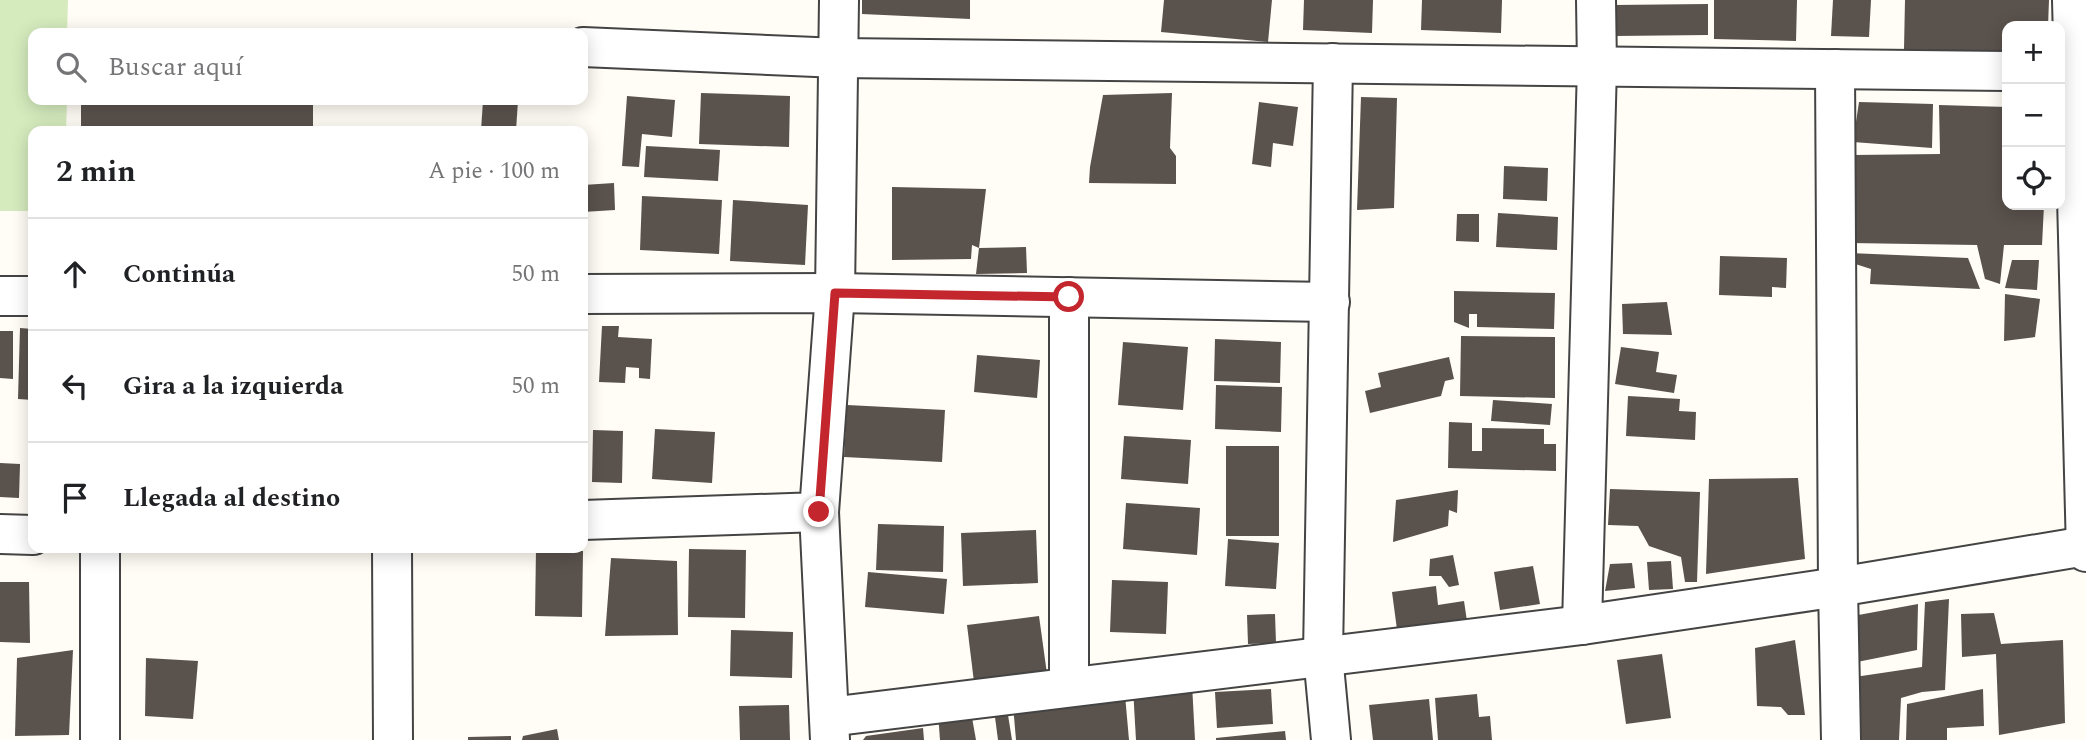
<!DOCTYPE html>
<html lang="es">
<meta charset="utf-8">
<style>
:root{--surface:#fff;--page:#f2f2f2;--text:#202124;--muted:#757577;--line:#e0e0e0}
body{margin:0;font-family:Spectral,serif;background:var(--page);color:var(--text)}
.controls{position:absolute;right:21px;top:21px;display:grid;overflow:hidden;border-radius:14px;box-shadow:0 4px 18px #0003}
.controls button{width:63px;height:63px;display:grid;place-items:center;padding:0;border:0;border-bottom:2px solid var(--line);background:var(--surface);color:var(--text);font:35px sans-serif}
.stop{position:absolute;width:21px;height:21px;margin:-16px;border:5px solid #c4262e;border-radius:50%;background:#fff}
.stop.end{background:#c4262e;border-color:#fff;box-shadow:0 2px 7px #0008}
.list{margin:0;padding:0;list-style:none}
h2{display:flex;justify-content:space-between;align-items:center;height:91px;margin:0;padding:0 28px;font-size:30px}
h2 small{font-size:23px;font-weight:400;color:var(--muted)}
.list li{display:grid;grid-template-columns:46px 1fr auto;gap:21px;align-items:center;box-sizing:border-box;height:112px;padding:0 28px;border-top:2px solid var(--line)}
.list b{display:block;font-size:26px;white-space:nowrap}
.list em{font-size:23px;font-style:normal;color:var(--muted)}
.icon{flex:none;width:38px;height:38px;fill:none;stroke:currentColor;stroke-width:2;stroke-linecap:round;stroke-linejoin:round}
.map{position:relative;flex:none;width:2086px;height:740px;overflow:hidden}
.search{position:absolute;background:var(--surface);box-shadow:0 4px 18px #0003;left:28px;top:28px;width:560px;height:77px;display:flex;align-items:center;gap:18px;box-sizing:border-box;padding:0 24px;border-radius:14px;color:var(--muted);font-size:26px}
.panel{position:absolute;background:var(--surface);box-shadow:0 4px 18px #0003;left:28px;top:126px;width:560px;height:427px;border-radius:14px}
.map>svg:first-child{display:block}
.green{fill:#d5ebbd}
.building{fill:#5a524d}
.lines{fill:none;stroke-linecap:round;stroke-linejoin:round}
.minor-casing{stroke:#444;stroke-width:42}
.minor{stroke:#fff;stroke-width:38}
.route{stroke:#c4262e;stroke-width:9}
</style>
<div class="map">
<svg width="2086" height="740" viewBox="0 0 2086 740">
<rect width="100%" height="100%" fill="#fffdf5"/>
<path class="green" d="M0 0H68L67 33H33V100H67L66 131H33V211H0Z"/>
<g class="building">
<path d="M862 0H970V19L862 14Z"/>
<path d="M1164 0H1272L1268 42 1161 32Z"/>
<path d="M1304 0H1373L1372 33 1303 30Z"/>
<path d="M1422 0H1502L1501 33 1421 30Z"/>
<path d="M1714 0H1797L1796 41 1714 39Z"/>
<path d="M1833 0H1871L1869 37 1831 36Z"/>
<path d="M1905 0H2049L2048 26H2007V53L1904 49Z"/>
<path d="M1708 4V35L1615 36 1614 5Z"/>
<path d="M701 93 790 96 789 147 699 144Z"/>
<path d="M1172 93 1170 148 1176 156V184L1089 183 1090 167 1103 95Z"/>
<path d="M627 96 675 100 672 137 642 134 639 167 622 166Z"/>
<path d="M1361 97 1397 98 1394 208 1357 210Z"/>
<rect x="81" y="100" width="232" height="31"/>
<path d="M483 100H518L516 131H481Z"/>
<path d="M1259 102 1298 107 1293 146 1273 143 1271 167 1252 164Z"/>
<path d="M1859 102 1933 104 1932 148 1853 142Z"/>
<path d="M1939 105 2007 107V205H2044L2042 245H2004L2000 284 1985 279 1977 245 1850 243 1854 155 1940 154Z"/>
<path d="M646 146 720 150 718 181 644 177Z"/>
<path d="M1504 166 1548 168 1547 201 1503 199Z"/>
<path d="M614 183 615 210 583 212V185Z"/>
<path d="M892 187 986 189 979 248 972 245 971 259 892 260Z"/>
<path d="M642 196 722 200 719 254 640 250Z"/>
<path d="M733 200 808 205 805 265 730 261Z"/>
<path d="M1498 213 1558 217 1557 250 1496 247Z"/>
<path d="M1457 214H1479V242L1456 241Z"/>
<path d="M1026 247 1027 273 976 274 979 248Z"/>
<path d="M1849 253 1968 258 1980 289 1870 284 1871 269 1849 262Z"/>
<path d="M1720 256 1787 258 1786 288 1772 287V297L1719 295Z"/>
<path d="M2012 260H2039L2037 290 2005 288Z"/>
<path d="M1454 291 1555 293 1554 329 1477 327V314H1469V328L1454 322Z"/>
<path d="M2005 294 2040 299 2035 337 2004 341Z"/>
<path d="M1667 302 1672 335 1623 334 1622 304Z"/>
<path d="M602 326H619L618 337 652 339 650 379 639 378V368L626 367 625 383 599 382Z"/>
<path d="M20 328 33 329V400L18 399Z"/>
<path d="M0 331H13V379L0 378Z"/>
<path d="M1461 336 1555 337V398L1460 396Z"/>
<path d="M1215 339 1281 342 1280 383 1214 381Z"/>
<path d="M1123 342 1188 347 1183 410 1118 405Z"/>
<path d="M1621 347 1659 352 1656 372 1677 375 1674 393 1615 384Z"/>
<path d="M977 355 1040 360 1037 398 974 392Z"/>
<path d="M1449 357 1454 379 1445 381 1441 396 1370 413 1365 391 1381 387 1378 373Z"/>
<path d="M1216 385 1282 387 1281 432 1215 429Z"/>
<path d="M1628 396 1680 399 1679 411 1696 412 1695 440 1626 436Z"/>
<path d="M1493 400 1552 404 1550 425 1491 421Z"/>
<path d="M847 405 945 410 942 462 844 457Z"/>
<path d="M1449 422 1472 423V451H1482V428L1544 429V444H1556V471L1448 468Z"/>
<path d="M655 429 715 432 712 483 652 479Z"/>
<path d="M593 430 623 431 622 483 592 482Z"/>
<path d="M1124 436 1191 440 1188 484 1121 479Z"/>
<rect x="1226" y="446" width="53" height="90"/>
<path d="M0 463 20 464 19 498 0 497Z"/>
<path d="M1798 478 1805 559 1706 574 1709 479Z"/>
<path d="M1610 489 1700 492 1697 582H1685L1681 557 1649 546 1638 526 1608 525Z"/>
<path d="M1458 490 1457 513 1449 510 1448 526 1393 542 1396 500Z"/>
<path d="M1126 503 1200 508 1197 555 1123 549Z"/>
<path d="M878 524 944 526 943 572 876 570Z"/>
<path d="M1036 530 1038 583 963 586 961 533Z"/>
<path d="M1228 539 1279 543 1276 589 1225 586Z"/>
<path d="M536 549 583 551 582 617 535 616Z"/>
<path d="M689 549 746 550 745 618 688 617Z"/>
<path d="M1453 555 1459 585 1449 587 1441 576H1429L1430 559Z"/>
<path d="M611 558 677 561 678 635 605 636Z"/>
<path d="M1671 561 1673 589 1649 590 1647 562Z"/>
<path d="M1632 563 1635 588 1605 591 1610 564Z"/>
<path d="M1533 566 1540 604 1500 610 1494 572Z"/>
<path d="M868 572 947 579 944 614 865 607Z"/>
<path d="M1112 580 1168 582 1166 634 1110 632Z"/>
<path d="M0 582H29L30 643 0 642Z"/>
<path d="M1436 586 1438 605 1464 601 1468 628 1398 637 1392 592Z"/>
<path d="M1949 599 1945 690 1922 692 1901 698 1899 740H1853L1848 678 1922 667 1925 602Z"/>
<path d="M1918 604 1917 650 1847 664 1853 616Z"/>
<path d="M1994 613 2001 644 2063 640 2065 723 1999 735 1996 654 1962 657 1961 614Z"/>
<path d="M1275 614 1276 643 1248 644 1247 615Z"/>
<path d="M1039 616 1047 674 974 682 967 625Z"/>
<path d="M731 630 793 632 792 678 730 676Z"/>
<path d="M1795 640 1805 715H1788L1781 707 1757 706 1755 648Z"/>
<path d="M73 650 69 735 15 736 17 658Z"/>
<path d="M1662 654 1671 718 1626 724 1617 660Z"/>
<path d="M146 658 198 661 193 719 145 716Z"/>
<path d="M1192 684 1195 740H1136L1133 688Z"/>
<path d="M1271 689 1273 724 1217 728 1215 692Z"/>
<path d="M1983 689 1984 726 1947 728V740H1906L1907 704Z"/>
<path d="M1477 694 1479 717 1490 716 1492 740H1438L1435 698Z"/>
<path d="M1125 695 1129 740H1016L1013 705Z"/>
<path d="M1429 699 1433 740H1373L1369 705Z"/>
<path d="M789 705 790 740H740L739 706Z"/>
<path d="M971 712 976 740H940L938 713Z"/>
<path d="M1008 715 1012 740H998L995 717Z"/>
<path d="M923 728 924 740H863L866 736Z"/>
<path d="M557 729 559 740H522L523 736Z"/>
<path d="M1285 731 1286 740H1216V738Z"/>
<path d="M511 736V740H468V737Z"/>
</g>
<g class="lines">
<g class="minor-casing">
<g id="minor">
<path d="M2072 0 2086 552"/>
<path d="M583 47 839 58 2007 71"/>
<path d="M1835 69 1838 587 1841 740"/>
<path d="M583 294 835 293 1330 302"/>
<path d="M0 296H33"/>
<path d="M1069 297V687"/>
<path d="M819 512 830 740"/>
<path d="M583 520 819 512 835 293 839 0"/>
<path d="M0 534 33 535"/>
<path d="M392 548 393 740"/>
<path d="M1582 625 1597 66 1596 0"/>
<path d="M829 717 1582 625 1838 587 2086 546"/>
<path d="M100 740V548"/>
<path d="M1331 740 1323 655 1333 63"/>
</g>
</g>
<use href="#minor" class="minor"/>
</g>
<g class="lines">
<path class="route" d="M819 512 835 293 1069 297"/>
</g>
</svg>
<div class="controls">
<button>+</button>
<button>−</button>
<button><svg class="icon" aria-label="locate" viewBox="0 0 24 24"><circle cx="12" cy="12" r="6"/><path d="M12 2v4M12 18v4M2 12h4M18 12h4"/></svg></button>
</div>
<div class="stop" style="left:1069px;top:297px"></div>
<div class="stop end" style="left:819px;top:512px"></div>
<div class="search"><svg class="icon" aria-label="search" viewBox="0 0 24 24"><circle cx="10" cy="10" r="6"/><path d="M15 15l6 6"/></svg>Buscar aquí</div>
<section class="panel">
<h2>2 min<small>A pie · 100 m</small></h2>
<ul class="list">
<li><svg class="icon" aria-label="ahead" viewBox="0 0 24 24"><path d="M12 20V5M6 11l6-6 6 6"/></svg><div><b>Continúa</b></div><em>50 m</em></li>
<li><svg class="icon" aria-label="left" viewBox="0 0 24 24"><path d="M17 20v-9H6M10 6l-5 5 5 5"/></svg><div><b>Gira a la izquierda</b></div><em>50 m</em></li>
<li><svg class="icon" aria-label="arrive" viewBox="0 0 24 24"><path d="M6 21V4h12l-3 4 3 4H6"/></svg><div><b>Llegada al destino</b></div></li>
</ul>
</section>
</div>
